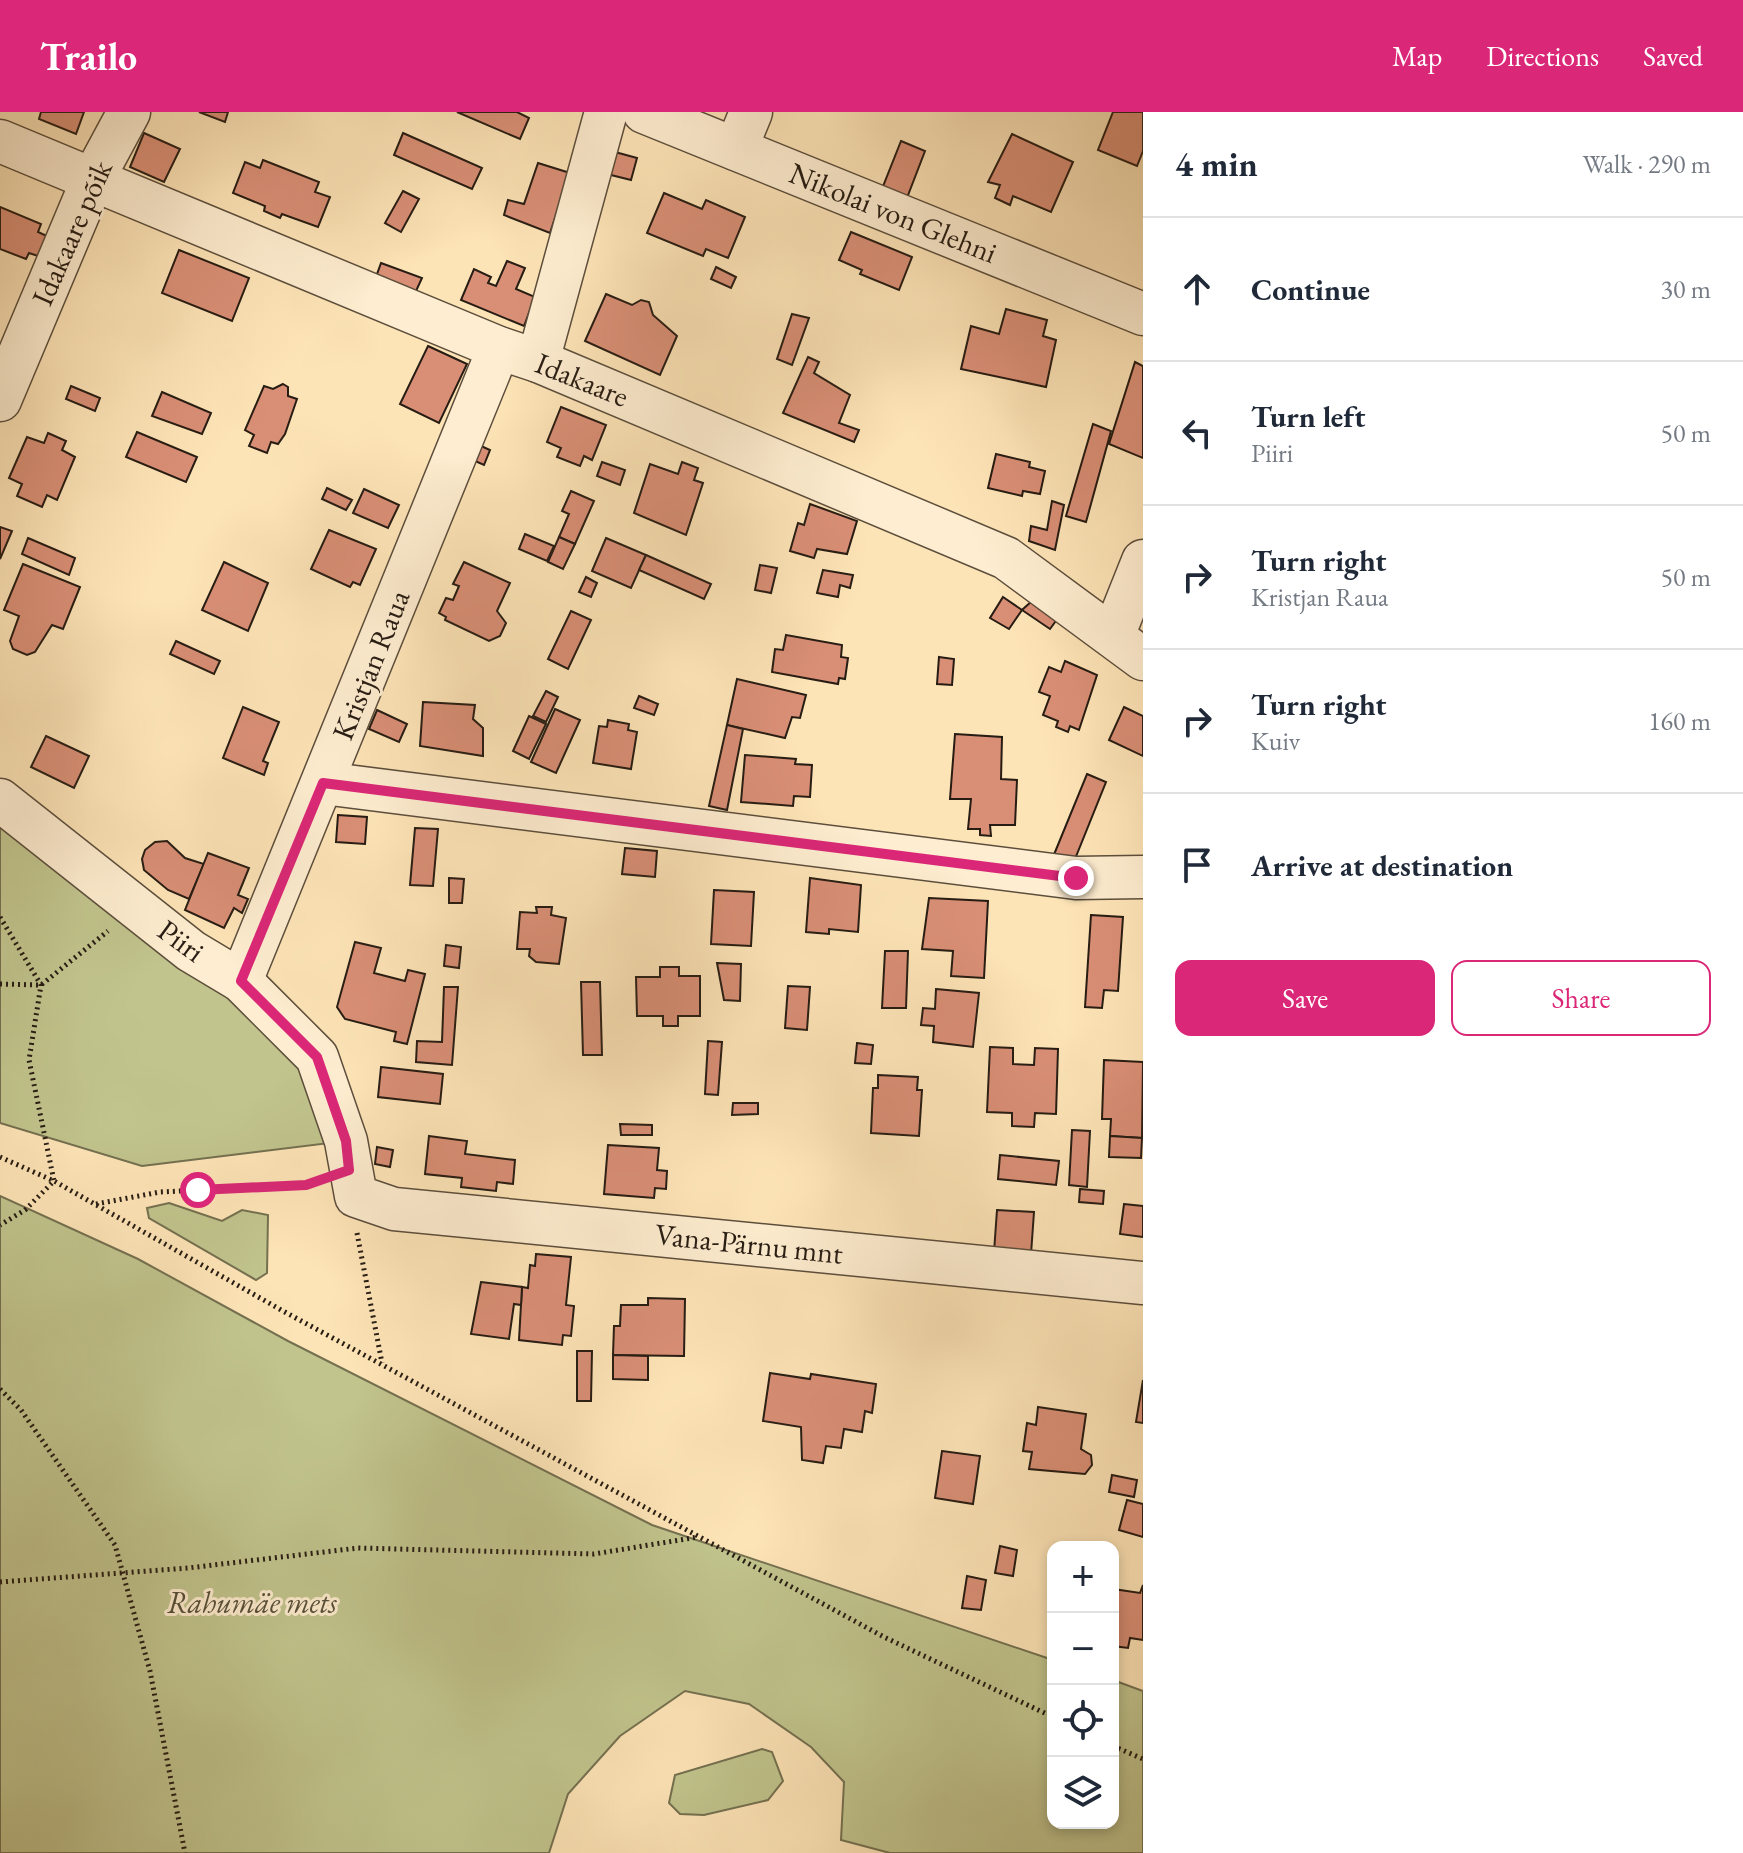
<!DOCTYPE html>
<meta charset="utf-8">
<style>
:root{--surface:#fff;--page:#f2f2f3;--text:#1f2937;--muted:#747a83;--line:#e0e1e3;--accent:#db2777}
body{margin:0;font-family:"EB Garamond",serif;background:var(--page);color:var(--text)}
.controls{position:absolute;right:24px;bottom:24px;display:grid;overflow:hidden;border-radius:16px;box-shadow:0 4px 12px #0003}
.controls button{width:72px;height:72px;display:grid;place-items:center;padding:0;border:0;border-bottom:2px solid var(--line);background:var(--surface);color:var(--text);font:40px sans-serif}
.stop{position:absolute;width:24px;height:24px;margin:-18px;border:6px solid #db2777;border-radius:50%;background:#fff}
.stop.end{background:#db2777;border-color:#fff;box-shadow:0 2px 8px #0008}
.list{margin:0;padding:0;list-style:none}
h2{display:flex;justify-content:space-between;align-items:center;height:104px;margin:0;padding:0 32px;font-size:34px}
h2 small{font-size:26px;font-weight:400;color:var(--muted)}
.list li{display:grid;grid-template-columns:52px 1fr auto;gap:24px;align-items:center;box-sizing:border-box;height:144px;padding:0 32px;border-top:2px solid var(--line)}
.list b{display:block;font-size:30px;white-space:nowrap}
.list p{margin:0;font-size:26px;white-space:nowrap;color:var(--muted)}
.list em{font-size:26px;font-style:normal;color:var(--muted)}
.actions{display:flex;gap:16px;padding:24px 32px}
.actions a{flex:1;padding:18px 0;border:2px solid var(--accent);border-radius:16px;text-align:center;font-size:28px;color:var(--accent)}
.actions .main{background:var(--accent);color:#fff}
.icon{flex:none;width:44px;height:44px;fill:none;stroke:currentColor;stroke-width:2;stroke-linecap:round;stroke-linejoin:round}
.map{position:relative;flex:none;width:1143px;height:1741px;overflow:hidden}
header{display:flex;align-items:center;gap:48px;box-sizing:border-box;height:112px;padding:0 40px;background:var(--accent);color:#fff}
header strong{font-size:38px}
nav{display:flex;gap:44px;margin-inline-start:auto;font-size:28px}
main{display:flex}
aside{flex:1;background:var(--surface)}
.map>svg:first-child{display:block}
.green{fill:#c1c48d;stroke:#747050;stroke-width:2}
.building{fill:#d98f76;stroke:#271c13;stroke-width:2}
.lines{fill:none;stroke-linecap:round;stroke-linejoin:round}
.minor-casing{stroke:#5c4e3c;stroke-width:45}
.path{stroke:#271c13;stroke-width:5;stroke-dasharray:2 4;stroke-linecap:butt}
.minor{stroke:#feedd0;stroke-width:42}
.route{stroke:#db2777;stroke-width:10}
.labels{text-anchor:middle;stroke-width:6;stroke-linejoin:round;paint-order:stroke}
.street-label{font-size:30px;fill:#271c13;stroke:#feedd0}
.park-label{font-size:30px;font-style:italic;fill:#554e38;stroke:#feedd0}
</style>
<header>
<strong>Trailo</strong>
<nav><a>Map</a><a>Directions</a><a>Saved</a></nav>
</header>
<main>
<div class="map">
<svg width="1143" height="1741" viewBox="0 0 1143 1741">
<rect width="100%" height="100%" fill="#fde4b7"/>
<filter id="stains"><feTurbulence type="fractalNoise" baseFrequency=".0025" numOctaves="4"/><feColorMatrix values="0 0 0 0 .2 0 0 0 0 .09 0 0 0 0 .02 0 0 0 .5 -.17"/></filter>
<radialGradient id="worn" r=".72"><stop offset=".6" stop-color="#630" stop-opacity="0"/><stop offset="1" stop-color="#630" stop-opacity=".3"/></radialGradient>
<g class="green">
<path d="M0 688 317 945 346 1029 142 1054 0 1011Z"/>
<path d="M0 1084 138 1147 288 1229 652 1413 1053 1548V1711H1113V1568L1143 1579V1741H890L841 1728 844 1670 811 1635 749 1592 685 1579 620 1624 568 1682 549 1741H0Z"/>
<path d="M169 1091 222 1109 242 1098 268 1103 267 1161 256 1168 149 1106 147 1096Z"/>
<path d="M762 1637 772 1640 783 1669 768 1688 704 1703 680 1702 669 1691 675 1663Z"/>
</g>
<g class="building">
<path d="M41 0H84L76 22 39 7Z"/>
<path d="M199 0H228L225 10Z"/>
<path d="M457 0H517L529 6 520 27Z"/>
<path d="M1113 0H1143V39L1137 54 1098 38Z"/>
<path d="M144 21 180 37 164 70 130 55Z"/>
<path d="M403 21 482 56 472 77 394 43Z"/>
<path d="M1012 22 1073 50 1051 100 1013 84 1010 93 995 86 1000 73 988 70Z"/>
<path d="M901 29 925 39 905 91 880 82Z"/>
<path d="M615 40 637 46 631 68 607 62Z"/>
<path d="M263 48 319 70 315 80 330 85 318 115 282 102 280 106 264 99 265 94 233 81 245 50 260 56Z"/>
<path d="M538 51 570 61 550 121 504 103 508 88 524 92Z"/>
<path d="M403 79 419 87 401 120 385 111Z"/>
<path d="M664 81 702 97 706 88 745 105 728 146 706 137 703 144 647 121Z"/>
<path d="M0 95 41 112 38 120 49 125 41 145 29 141 26 147 0 137Z"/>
<path d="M851 120 912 145 899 178 860 162 862 158 839 148Z"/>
<path d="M179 138 249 166 232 209 162 181Z"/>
<path d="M507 149 525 156 516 177 535 185 524 214 461 188 474 157 491 165 488 171 496 174Z"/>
<path d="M381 151 422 166 416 179 376 165Z"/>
<path d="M716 155 736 165 731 176 711 167Z"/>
<path d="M606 182 632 193 641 188 649 190 653 203 677 224 660 263 585 229Z"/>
<path d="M1006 197 1047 208 1043 224 1056 228 1046 275 961 257 971 214 999 222Z"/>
<path d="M792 202 809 206 792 253 777 247Z"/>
<path d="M428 234 467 252 439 311 400 292Z"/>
<path d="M808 245 819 250 814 261 850 283 839 311 859 318 854 330 783 301Z"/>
<path d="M1135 250 1143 254V346L1109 332Z"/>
<path d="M283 272 288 275V284L297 287 285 322 278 332 271 330 267 341 249 334 254 323 245 318 264 274 273 277Z"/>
<path d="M71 274 100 286 95 299 66 287Z"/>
<path d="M162 280 211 301 202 322 152 304Z"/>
<path d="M561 295 606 313 592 348 584 344 580 354 557 345 561 336 547 330Z"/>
<path d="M1093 312 1111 319 1086 410 1066 404Z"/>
<path d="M137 320 197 345 186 370 126 345Z"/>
<path d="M48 321 66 329 62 338 75 345 57 388 47 383 42 395 17 384 22 372 9 366 27 325 44 331Z"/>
<path d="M481 334 490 338 484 353 475 349Z"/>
<path d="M996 342 1030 350 1029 355 1045 359 1040 382 1023 379 1022 384 988 376Z"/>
<path d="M602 350 625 358 620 373 597 364Z"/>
<path d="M682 350 698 356 694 368 703 371 686 423 634 401 650 352 678 362Z"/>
<path d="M327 376 352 388 346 398 322 387Z"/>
<path d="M364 377 399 393 388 416 353 401Z"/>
<path d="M571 379 594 389 575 432 559 425 569 402 562 399Z"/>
<path d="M1052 389 1064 393 1055 438 1029 429 1031 414 1047 418Z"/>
<path d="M810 392 857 409 847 442 817 437 814 446 790 439 798 411 804 413Z"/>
<path d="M0 415 12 419 0 447Z"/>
<path d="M329 418 376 437 360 473 353 470 350 475 311 457Z"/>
<path d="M525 422 554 434 547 449 519 437Z"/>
<path d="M559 425 575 432 563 457 548 450Z"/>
<path d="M28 426 75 446 69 463 22 442Z"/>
<path d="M606 426 646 443 631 476 592 459Z"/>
<path d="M646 443 711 472 704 487 639 458Z"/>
<path d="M224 450 268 471 248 519 202 498Z"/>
<path d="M464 450 510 471 497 499 506 511 500 524 489 529 445 508 446 505 439 501 446 486 453 488 459 474 453 472Z"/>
<path d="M23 452 80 475 63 517 52 513 35 540 27 543 13 537 10 529 19 504 4 498Z"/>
<path d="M760 453 777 456 771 481 755 478Z"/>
<path d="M823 458 853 463 850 476 840 473 838 485 817 481Z"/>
<path d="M586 465 597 471 591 485 579 480Z"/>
<path d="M1003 485 1022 498 1009 517 990 506Z"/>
<path d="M1033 488 1058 506 1050 517 1022 498Z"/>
<path d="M571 499 591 508 568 557 548 547Z"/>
<path d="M786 523 842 533 841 545 848 546 845 567 839 566 838 572 772 560 775 537 783 538Z"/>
<path d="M176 529 220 549 214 562 170 542Z"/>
<path d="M939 545 954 547 952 573 937 572Z"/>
<path d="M1065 549 1097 563 1079 618 1070 614 1068 620 1056 615 1058 609 1043 603 1050 584 1039 580 1049 555 1061 560Z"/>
<path d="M737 567 806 583 800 606 792 605 785 626 727 613Z"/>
<path d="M546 579 558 585 546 610 533 604Z"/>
<path d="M639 584 658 592 654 603 634 596Z"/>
<path d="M423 590 475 593 473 607 483 616V644L420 634Z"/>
<path d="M243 595 279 610 263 649 268 651 264 663 223 646Z"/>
<path d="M1124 595 1143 604V644L1109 628Z"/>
<path d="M555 597 580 608 556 661 531 650Z"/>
<path d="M377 598 407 612 399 630 369 617Z"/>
<path d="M529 604 546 612 529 647 513 639Z"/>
<path d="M608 608 629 612 628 618 637 620 631 657 593 651 599 614 607 615Z"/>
<path d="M727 613 743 617 727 698 709 694Z"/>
<path d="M955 622 1002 625 1001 667 1017 668 1015 713H990L991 724 980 723V717H968L971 687H950Z"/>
<path d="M46 624 89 644 74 676 31 655Z"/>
<path d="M745 643 796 647 795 652 812 653 810 685 794 684 793 694 741 690Z"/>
<path d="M1087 662 1106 670 1075 747 1053 745Z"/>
<path d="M338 703 367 705 365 732 336 730Z"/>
<path d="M415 716 438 717 433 774 410 773Z"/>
<path d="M167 729 185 746 204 752 189 787 168 778 144 758 142 747 145 738 155 730Z"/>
<path d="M625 736 657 739 655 765 622 762Z"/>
<path d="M208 741 249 756 238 783 248 787 242 801 234 796 224 816 185 798Z"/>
<path d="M449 766 464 767 462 791H449Z"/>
<path d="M810 766 861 773 858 820 829 817V822L806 820Z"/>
<path d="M714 778 754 780 751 834 711 832Z"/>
<path d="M929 786 988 789 984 866 951 864 953 839 922 837Z"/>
<path d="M536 795H552L551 803 566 806 559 852 536 850 529 844 530 837H517L520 800 537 801Z"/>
<path d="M1091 803 1123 805 1118 879 1104 878 1102 896 1085 895Z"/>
<path d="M355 830 381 836 374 861 405 869 408 858 425 862 407 932 394 929 396 920 345 907 337 895Z"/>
<path d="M446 833 461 835 459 856 444 854Z"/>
<path d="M885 839H908L906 896H882Z"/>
<path d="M717 851 741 852 740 889 724 888Z"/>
<path d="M660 855H679V864H700V904H678V914H663V904H637L636 865H660Z"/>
<path d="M581 870H600L602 943H583Z"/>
<path d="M788 874 810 875 807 918 785 916Z"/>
<path d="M444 875H458L452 953 416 950 417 929 442 930Z"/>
<path d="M936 877 979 881 973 935 933 930 934 914 921 913 923 896 935 897Z"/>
<path d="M708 929 722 930 718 983 705 982Z"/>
<path d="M857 931 873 933 871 952 855 951Z"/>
<path d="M990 935 1013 936V952L1034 953 1035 936 1058 937 1056 1002 1035 1001 1034 1015 1012 1014V1001L987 1000Z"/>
<path d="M1104 948 1143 950 1142 1026 1110 1024 1111 1007H1102Z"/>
<path d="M381 955 443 962 440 992 378 985Z"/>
<path d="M878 963 918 965 917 978H922L919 1024 871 1021 873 976H878Z"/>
<path d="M733 991H758V1002L732 1003Z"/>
<path d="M620 1012 652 1013V1023H621Z"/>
<path d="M1072 1018 1090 1019 1087 1075 1069 1073Z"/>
<path d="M429 1024 467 1029 465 1042 515 1048 513 1072 497 1070 496 1079 461 1075 462 1066 425 1062Z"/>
<path d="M1110 1024 1142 1026 1141 1046 1109 1045Z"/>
<path d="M608 1033 659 1036 657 1058 667 1059 666 1077 655 1076 654 1086 604 1082Z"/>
<path d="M377 1035 393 1038 390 1055 375 1052Z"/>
<path d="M1000 1043 1059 1049 1056 1073 998 1067Z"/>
<path d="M1080 1077 1104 1079 1103 1092 1079 1090Z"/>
<path d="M1124 1092 1143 1094V1125L1120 1122Z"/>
<path d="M997 1098 1034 1100 1031 1142 994 1140Z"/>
<path d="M536 1142 571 1145 566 1193 574 1194 571 1224 563 1223 562 1233 519 1228 522 1175 528 1176 530 1153 535 1154Z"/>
<path d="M481 1170 522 1175 521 1193 514 1192 509 1227 471 1222Z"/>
<path d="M648 1186 685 1187 684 1244 613 1243 614 1214H620L621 1193H648Z"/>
<path d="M577 1239H592L591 1289H577Z"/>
<path d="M613 1243 648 1244V1268L613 1267Z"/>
<path d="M770 1261 810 1267 811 1262 876 1272 872 1301 865 1299 862 1320 844 1317 841 1336 826 1334 823 1351 802 1348 801 1315 763 1309Z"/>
<path d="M1143 1268V1311L1136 1310Z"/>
<path d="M1038 1295 1086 1302 1081 1337 1091 1343 1092 1353 1085 1362 1029 1357 1032 1340 1023 1339 1027 1311 1036 1313Z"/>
<path d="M942 1339 980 1344 973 1392 935 1386Z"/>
<path d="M1112 1363 1137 1368 1134 1385 1109 1380Z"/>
<path d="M1127 1388 1143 1392V1425L1119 1418Z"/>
<path d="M1000 1434 1017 1438 1013 1464 995 1461Z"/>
<path d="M967 1464 986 1468 981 1498 962 1496Z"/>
<path d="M1143 1473V1528L1130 1526 1128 1536 1113 1534V1477L1140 1481Z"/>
</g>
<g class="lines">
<g class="minor-casing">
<g id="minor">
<path d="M644 0 1143 202"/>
<path d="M0 29 499 236 538 249 1006 446 1143 547"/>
<path d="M736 37 751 0"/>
<path d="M538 249 606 0"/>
<path d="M0 288 93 67 129 0"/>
<path d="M1113 524 1143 449"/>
<path d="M323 671 1076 766 1143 765"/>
<path d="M0 688 191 839 241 869 317 945 346 1029 356 1084 394 1097 1143 1171"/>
<path d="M241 869 499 236"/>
</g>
</g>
<g class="path">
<path d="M0 805 41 873 29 948 54 1069 25 1098 0 1113"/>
<path d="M0 872 41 873 108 819"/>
<path d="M0 1045 54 1069 283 1199 884 1525 1053 1605"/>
<path d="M96 1092 160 1080 306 1073 316 1069"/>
<path d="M357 1121 382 1251"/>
<path d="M0 1277 21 1298 115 1433 150 1559 185 1741"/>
<path d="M0 1470 188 1456 358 1436 594 1442 698 1425"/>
<path d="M1113 1634 1143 1647"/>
</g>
<use href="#minor" class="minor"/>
</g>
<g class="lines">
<path class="route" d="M198 1078 306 1073 349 1058 346 1029 317 945 241 869 323 671 1076 766"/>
</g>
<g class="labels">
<g class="street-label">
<text transform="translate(893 101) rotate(22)" y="10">Nikolai von Glehni</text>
<text transform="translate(72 121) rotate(-66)" y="10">Idakaare põik</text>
<text transform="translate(582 268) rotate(22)" y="10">Idakaare</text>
<text transform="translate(371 553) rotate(-68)" y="10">Kristjan Raua</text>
<text transform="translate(181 829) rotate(36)" y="10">Piiri</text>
<text transform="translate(749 1132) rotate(6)" y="10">Vana-Pärnu mnt</text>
</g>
<g class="park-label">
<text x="252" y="1501">Rahumäe mets</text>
</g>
</g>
<rect width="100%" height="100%" filter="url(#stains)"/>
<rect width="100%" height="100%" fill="url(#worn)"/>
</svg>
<div class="controls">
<button>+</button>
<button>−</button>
<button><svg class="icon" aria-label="locate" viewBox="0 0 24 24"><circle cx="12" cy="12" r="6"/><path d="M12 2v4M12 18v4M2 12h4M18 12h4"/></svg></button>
<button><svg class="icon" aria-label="layers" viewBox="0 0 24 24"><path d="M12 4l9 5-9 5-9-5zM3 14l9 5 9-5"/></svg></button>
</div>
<div class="stop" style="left:198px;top:1078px"></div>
<div class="stop end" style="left:1076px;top:766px"></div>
</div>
<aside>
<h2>4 min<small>Walk · 290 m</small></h2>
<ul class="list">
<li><svg class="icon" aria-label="ahead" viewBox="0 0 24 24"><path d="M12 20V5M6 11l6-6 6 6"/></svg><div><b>Continue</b></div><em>30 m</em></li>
<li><svg class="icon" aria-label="left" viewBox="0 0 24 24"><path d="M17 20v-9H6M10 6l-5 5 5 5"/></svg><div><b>Turn left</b><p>Piiri</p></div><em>50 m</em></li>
<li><svg class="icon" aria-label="right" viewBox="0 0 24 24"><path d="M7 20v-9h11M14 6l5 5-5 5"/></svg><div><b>Turn right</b><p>Kristjan Raua</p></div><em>50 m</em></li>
<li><svg class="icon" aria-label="right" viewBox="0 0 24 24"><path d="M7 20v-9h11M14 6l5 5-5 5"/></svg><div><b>Turn right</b><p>Kuiv</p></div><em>160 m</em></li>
<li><svg class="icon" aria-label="arrive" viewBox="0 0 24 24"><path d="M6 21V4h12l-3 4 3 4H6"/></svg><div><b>Arrive at destination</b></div></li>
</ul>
<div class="actions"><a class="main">Save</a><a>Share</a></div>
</aside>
</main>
